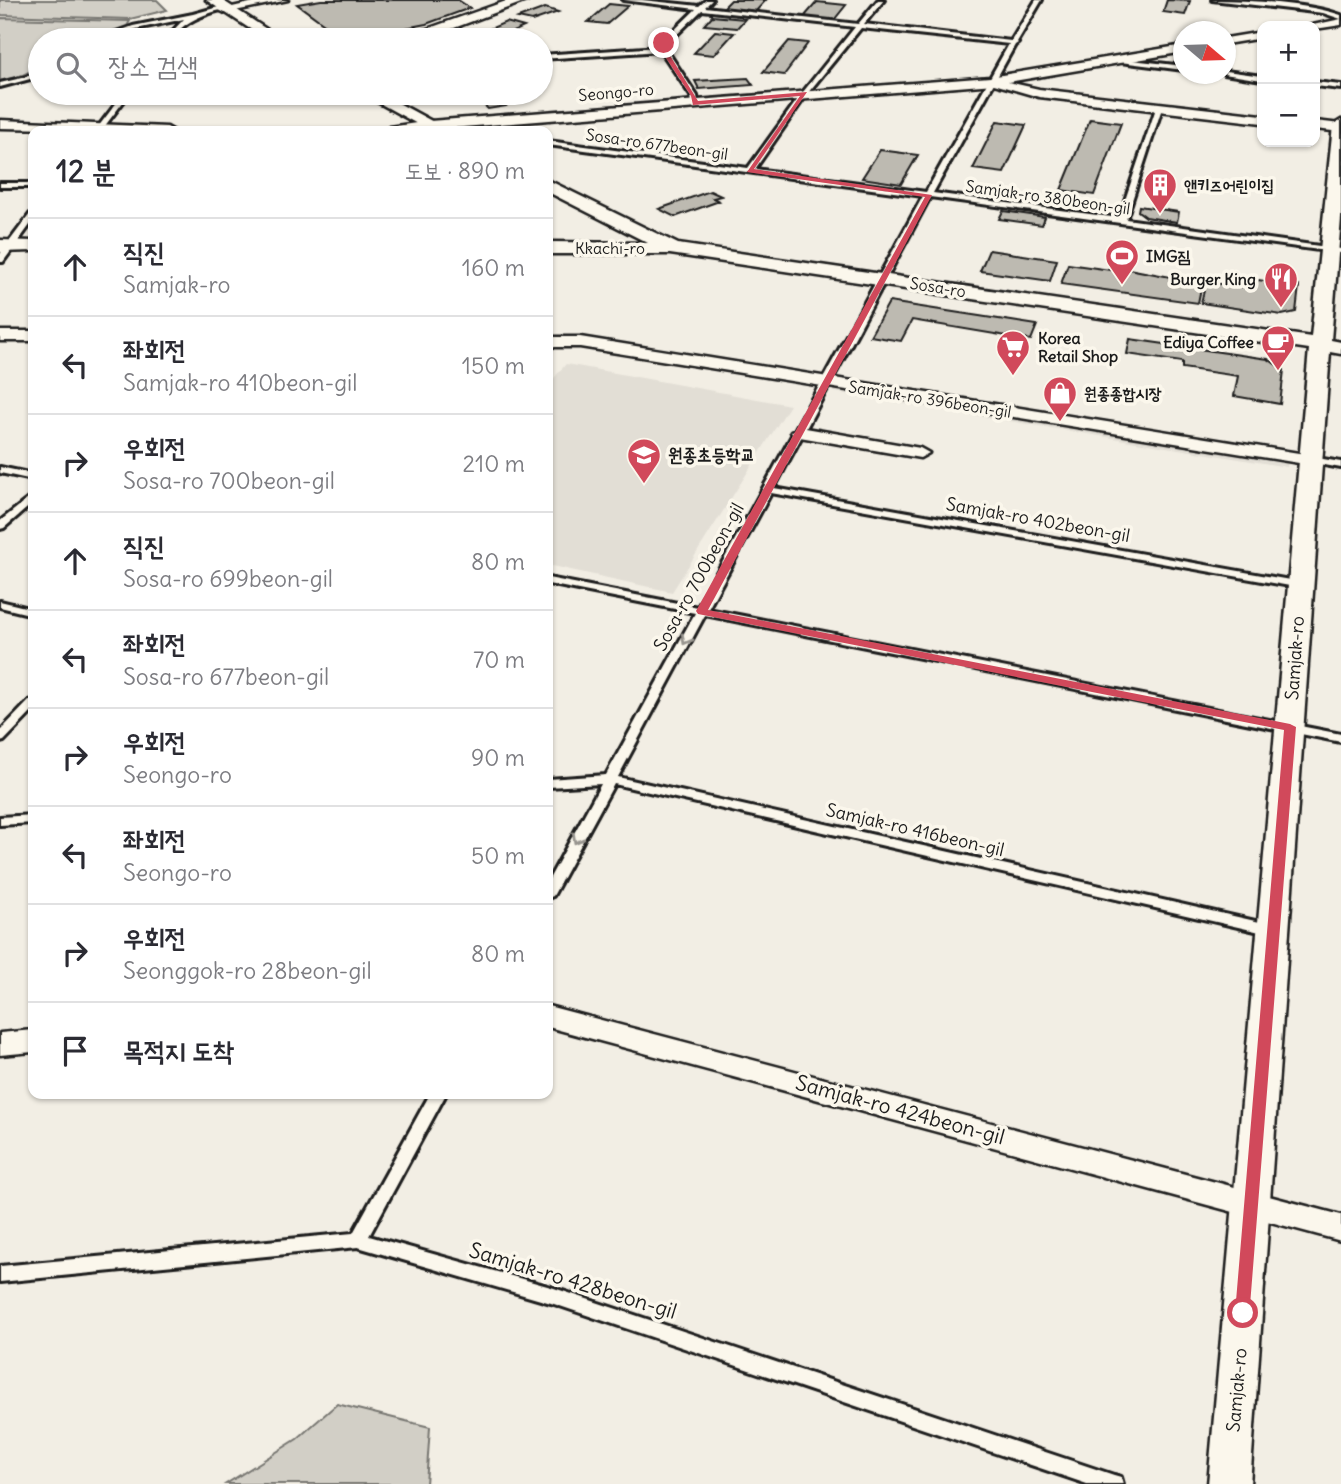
<!DOCTYPE html>
<html lang="ko">
<meta charset="utf-8">
<style>
:root{--surface:#fff;--page:#f2f2f3;--text:#2b2b33;--muted:#7c7c81;--line:#e1e1e2}
body{margin:0;font-family:Delius,"Poor Story",sans-serif;background:var(--page);color:var(--text)}
.controls{position:absolute;right:21px;top:21px;display:grid;overflow:hidden;border-radius:14px;box-shadow:0 2px 5px #0004}
.controls button{width:63px;height:63px;display:grid;place-items:center;padding:0;border:0;border-bottom:2px solid var(--line);background:var(--surface);color:var(--text);font:35px sans-serif}
.compass{position:absolute;left:1173px;top:21px;width:63px;height:63px;border-radius:50%;background:var(--surface);box-shadow:0 2px 5px #0004;rotate:109deg}
.stop{position:absolute;width:21px;height:21px;margin:-16px;border:5px solid #d1495b;border-radius:50%;background:#fff}
.stop.end{background:#d1495b;border-color:#fff;box-shadow:0 2px 7px #0008}
.list{margin:0;padding:0;list-style:none}
h2{display:flex;justify-content:space-between;align-items:center;height:91px;margin:0;padding:0 28px;font-size:30px}
h2 small{font-size:23px;font-weight:400;color:var(--muted)}
.list li{display:grid;grid-template-columns:46px 1fr auto;gap:21px;align-items:center;box-sizing:border-box;height:98px;padding:0 28px;border-top:2px solid var(--line)}
.list b{display:block;font-size:26px;white-space:nowrap}
.list p{margin:0;font-size:23px;white-space:nowrap;color:var(--muted)}
.list em{font-size:23px;font-style:normal;color:var(--muted)}
.icon{flex:none;width:38px;height:38px;fill:none;stroke:currentColor;stroke-width:2;stroke-linecap:round;stroke-linejoin:round}
.map{position:relative;flex:none;width:1341px;height:1484px;overflow:hidden}
.search{position:absolute;background:var(--surface);box-shadow:0 2px 5px #0004;left:28px;top:28px;width:525px;height:77px;display:flex;align-items:center;gap:18px;box-sizing:border-box;padding:0 24px;border-radius:38px;color:var(--muted);font-size:26px}
.panel{position:absolute;background:var(--surface);box-shadow:0 2px 5px #0004;left:28px;top:126px;width:525px;height:973px;border-radius:14px}
.map>svg:first-child{display:block}
.built{fill:#e2ded5}
.green{fill:#d2cfc6;stroke:#777671;stroke-width:2}
.building{fill:#bdbab1;stroke:#1c1c1c;stroke-width:2}
.lines{fill:none;stroke-linecap:round;stroke-linejoin:round}
.service-casing{stroke:#1c1c1c;stroke-width:6}
.minor-casing{stroke:#1c1c1c;stroke-width:5}
.tertiary-casing{stroke:#1c1c1c;stroke-width:5}
.service{fill:#fbf7ec;fill-rule:evenodd}
.minor{fill:#fbf7ec;fill-rule:evenodd}
.tertiary{fill:#fbf7ec;fill-rule:evenodd}
.oneway{stroke:#97948e}
.route{fill:#d1495b}
.labels{text-anchor:middle;stroke-width:7;stroke-linejoin:round;paint-order:stroke}
.far-street-label{font-size:16px;fill:#1c1c1c;stroke:#fbf7ec}
.far-poi-label{font-size:16px;font-weight:bold;fill:#1c1c1c;stroke:#fbf7ec;text-anchor:start}
.poi-label{font-size:18px;font-weight:bold;fill:#1c1c1c;stroke:#fbf7ec;text-anchor:start}
.street-label{font-size:18px;fill:#1c1c1c;stroke:#fbf7ec}
.near-street-label{font-size:21px;fill:#1c1c1c;stroke:#fbf7ec}
</style>
<div class="map">
<svg width="1341" height="1484" viewBox="0 0 1341 1484">
<rect width="100%" height="100%" fill="#f2eee4"/>
<filter id="ink" filterUnits="userSpaceOnUse"><feTurbulence type="fractalNoise" baseFrequency=".0143" numOctaves="2"/><feDisplacementMap in="SourceGraphic" scale="14" xChannelSelector="R" yChannelSelector="G"/><feConvolveMatrix kernelMatrix="1 2 1 2 8 2 1 2 1" color-interpolation-filters="sRGB"/></filter>
<g filter="url(#ink)">
<g class="built">
<path d="M566 364 790 405 672 592 548 565V385Z"/>
<path d="M840 380 1289 453 1287 467 834 392Z"/>
</g>
<g class="green">
<path d="M0 0H157L167 10 130 19 0 15Z"/>
<path d="M0 18 130 21 127 26 87 40H40V66L23 75 0 81Z"/>
<path d="M337 1404 430 1427 426 1484H226L297 1439Z"/>
</g>
<g class="building">
<path d="M321 0H458L470 8 426 24 374 34 376 39 346 40 297 4Z"/>
<path d="M731 0H766L756 11 723 8Z"/>
<path d="M1167 0 1190 1 1185 15 1163 12Z"/>
<path d="M817 2 846 5 834 20 804 17Z"/>
<path d="M609 4 628 6 607 24 588 22Z"/>
<path d="M545 8 558 12 532 21 518 18Z"/>
<path d="M712 16 745 19 737 28 704 25Z"/>
<path d="M506 22 524 27 504 36 485 31Z"/>
<path d="M715 31 734 33 714 55 694 53Z"/>
<path d="M789 41 808 43 784 75 763 72Z"/>
<path d="M748 78 753 85 699 89 695 81Z"/>
<path d="M448 93H510L513 102 504 103 506 106 488 109 483 104 466 101 445 102 442 99 471 97 473 94 450 96Z"/>
<path d="M1090 119 1121 123 1094 195 1061 190Z"/>
<path d="M997 121 1026 125 1004 173 973 169Z"/>
<path d="M880 150 918 155 901 184 862 178Z"/>
<path d="M710 191 721 196 713 198 719 201 675 217 659 209Z"/>
<path d="M1139 206 1179 212 1177 222 1146 217 1138 211Z"/>
<path d="M1003 211 1045 217 1042 225 999 219Z"/>
<path d="M989 250 1057 260 1050 281 980 271Z"/>
<path d="M1068 264 1117 271 1118 267 1202 283 1198 303 1061 284Z"/>
<path d="M1251 279 1299 286 1296 312 1282 315 1201 303 1206 282 1242 287 1243 283 1250 284Z"/>
<path d="M889 302 1037 325 1031 340 912 320 901 341 870 336Z"/>
<path d="M1130 339 1268 359 1284 370 1280 404 1234 396 1238 376 1182 368V362L1127 354Z"/>
</g>
<g class="lines">
<g class="service-casing">
<g id="service">
<path d="M623 0H642L699 6 706 0H712L705 7 858 24 878 0H884L864 24 1011 41 1036 0H1042L1017 42 1018 43 1015 45 933 193 1119 218 1156 108 1159 106 1162 108 1126 219 1341 249V253L930 197 774 488 1301 582 1306 585 1305 587 1301 588 771 493 708 609 1341 734V742L705 615 618 777 1273 925 1278 926 1280 930 1278 934 1273 935 614 784 553 896 548 898V881L601 784 548 787V779L606 775 695 613 548 584V578L698 607 923 196 548 145V141L748 168 803 92 855 27 702 10 667 44 666 49 697 96 698 103 695 105 692 103 691 96 661 51 541 59V55L660 47 662 42 696 9ZM861 28 1009 44 926 192 755 169 807 94Z"/>
<path d="M1212 0C1248 0 1307 3 1341 15V19L1323 13Z"/>
<path d="M222 6 224 9C201 15 185 21 170 40H164L184 19 136 29 103 40H95L133 26 193 14Z"/>
<path d="M1114 58 1184 66V70L1112 61 1111 60Z"/>
<path d="M40 69V74L30 79 0 87V83L26 77Z"/>
<path d="M1226 71 1262 76V80L1224 74Z"/>
<path d="M1315 82 1341 85V89L1315 86Z"/>
<path d="M124 93H130L101 131H95Z"/>
<rect x="0" y="183" width="33" height="4"/>
<path d="M30 214H33V221L3 262H0V254Z"/>
<path d="M1311 457 1341 462V468L1308 462V458Z"/>
<path d="M0 467 33 474V480L0 473Z"/>
<path d="M33 495V503L4 528 0 529V521Z"/>
<path d="M0 601 33 609V615L0 607Z"/>
<path d="M33 700V711L4 741 0 742V731L29 701Z"/>
<path d="M33 815V823L0 825V817Z"/>
<path d="M430 1094H446L369 1236 551 1287 1114 1475 1121 1477 1123 1484H1087L551 1303 358 1247 0 1282V1266L353 1233Z"/>
</g>
</g>
<g class="minor-casing">
<g id="minor">
<path d="M263 0H288L225 13 219 10Z"/>
<path d="M1341 19V25L1315 29V26H1308Z"/>
<path d="M1262 32V38L1226 44V38Z"/>
<path d="M1184 45V52L1008 82 1039 89 1262 115V123L1039 97 994 84 414 131H382L389 127 430 121 990 77Z"/>
<path d="M0 120 167 127 174 131 0 128Z"/>
<path d="M1315 121 1341 124V132L1315 129Z"/>
<rect x="0" y="331" width="33" height="10"/>
<path d="M548 337H580L1311 455 1320 460 1311 465 580 347H548Z"/>
<path d="M800 427 920 448 929 453 920 458 794 436 791 432Z"/>
<path d="M548 1006 1341 1215V1241L548 1027Z"/>
<path d="M33 1030V1052L0 1055V1033Z"/>
</g>
</g>
<g class="tertiary-casing">
<g id="tertiary">
<path d="M206 0H222L283 40H267Z"/>
<path d="M509 0H529L422 40H402L404 37Z"/>
<path d="M361 93H380L450 131H430Z"/>
<path d="M1341 120V218L1331 340 1341 342V354L1330 352 1250 1484H1208L1309 349 670 254H548V242L648 243 548 192V180L678 244 1311 337 1333 125Z"/>
<path d="M0 240 33 241V251L0 252Z"/>
</g>
</g>
<use href="#service" class="service"/>
<use href="#minor" class="minor"/>
<use href="#tertiary" class="tertiary"/>
</g>
<defs><path id="oneway-chevron" d="M-2-3.5L2.5 0L-2 3.5" fill="none" stroke-width="1.6" stroke-linecap="round" stroke-linejoin="round" transform="scale(1.75)"/></defs>
<g class="oneway">
<use href="#oneway-chevron" transform="translate(686 640) rotate(119)"/>
<use href="#oneway-chevron" transform="translate(577 839) rotate(119)"/>
</g>
</g>
<path class="route" d="M662 42 667 43 666 49 698 101 807 92 754 169 932 195 708 610 1290 724 1296 727 1249 1318 1243 1320 1237 1318 1235 1313 1284 730 698 614 696 611 925 197 747 172 800 96 693 105 691 96 660 49Z"/>
<defs>
<g id="building-pin" transform="scale(1.75)"><path d="M0 17L-7.5 6A9.5 9.5 0 1 1 7.5 6Z" fill="#d1495b" stroke="#fbf7ec"/><path d="M-4-6H4V6H1V3H-1V6H-4ZM-2.5-4.3h1.7v1.8h-1.7ZM.8-4.3h1.7v1.8H.8ZM-2.5-1h1.7V.8h-1.7ZM.8-1h1.7V.8H.8Z" fill="#fff"/></g>
<g id="stadium-pin" transform="scale(1.75)"><path d="M0 17L-7.5 6A9.5 9.5 0 1 1 7.5 6Z" fill="#d1495b" stroke="#fbf7ec"/><path d="M0-5a6.5 5 0 1 0 0 10a6.5 5 0 1 0 0-10ZM-3.5-1.8h7v3.6h-7Z" fill="#fff"/></g>
<g id="restaurant-pin" transform="scale(1.75)"><path d="M0 17L-7.5 6A9.5 9.5 0 1 1 7.5 6Z" fill="#d1495b" stroke="#fbf7ec"/><path d="M-5-6h1v4h1v-4h1v4h1v-4h1v5L-1.5 .5V6h-2V.5L-5-1ZM5-6V6H3V1.5H1.5Q1.5-4 5-6Z" fill="#fff"/></g>
<g id="cafe-pin" transform="scale(1.75)"><path d="M0 17L-7.5 6A9.5 9.5 0 1 1 7.5 6Z" fill="#d1495b" stroke="#fbf7ec"/><path d="M-5.5-4.5H6V0H3Q3 3.5 0 3.5H-2.5Q-5.5 3.5-5.5 0ZM3-3.2v2h1.7v-2ZM-6 4.5H4V6H-6Z" fill="#fff"/></g>
<g id="supermarket-pin" transform="scale(1.75)"><path d="M0 17L-7.5 6A9.5 9.5 0 1 1 7.5 6Z" fill="#d1495b" stroke="#fbf7ec"/><path d="M-6-5.5h2.5l.6 2H6L4.5 2H-2.5L-4.4-4H-6ZM-1.5 3.2a1.3 1.3 0 1 0 .1 0ZM3 3.2a1.3 1.3 0 1 0 .1 0Z" fill="#fff"/></g>
<g id="shop-pin" transform="scale(1.75)"><path d="M0 17L-7.5 6A9.5 9.5 0 1 1 7.5 6Z" fill="#d1495b" stroke="#fbf7ec"/><path d="M-5-2.5h2.3a2.7 3.5 0 0 1 5.4 0H5L5.5 6h-11ZM-1.5-2.5h3a1.5 2.3 0 0 0-3 0Z" fill="#fff"/></g>
<g id="school-pin" transform="scale(1.75)"><path d="M0 17L-7.5 6A9.5 9.5 0 1 1 7.5 6Z" fill="#d1495b" stroke="#fbf7ec"/><path d="M0-5L7-2L0 1L-7-2ZM-4 1L0 2.5L4 1V4Q0 6-4 4Z" fill="#fff"/></g>
</defs>
<g fill-rule="evenodd">
<use href="#building-pin" x="1160" y="185"/>
<use href="#stadium-pin" x="1122" y="256"/>
<use href="#restaurant-pin" x="1281" y="279"/>
<use href="#cafe-pin" x="1278" y="342"/>
<use href="#supermarket-pin" x="1013" y="347"/>
<use href="#shop-pin" x="1060" y="393"/>
<use href="#school-pin" x="644" y="455"/>
</g>
<g class="labels">
<g class="far-street-label">
<text transform="translate(616 92) rotate(-5)" y="6">Seongo-ro</text>
<text transform="translate(657 144) rotate(8)" y="6">Sosa-ro 677beon-gil</text>
<text transform="translate(1048 197) rotate(8)" y="6">Samjak-ro 380beon-gil</text>
<text x="610" y="254">Kkachi-ro</text>
<text transform="translate(938 287) rotate(9)" y="6">Sosa-ro</text>
<text transform="translate(930 399) rotate(9)" y="6">Samjak-ro 396beon-gil</text>
</g>
<g class="far-poi-label">
<text x="1184" y="191">앤키즈어린이집</text>
<text x="1146" y="262">IMG짐</text>
<text x="1256" y="285" text-anchor="end">Burger King</text>
<text x="1038" y="344">Korea<tspan x="1038" dy="18">Retail Shop</tspan></text>
<text x="1254" y="348" text-anchor="end">Ediya Coffee</text>
<text x="1084" y="399">원종종합시장</text>
</g>
<g class="poi-label">
<text x="668" y="461">원종초등학교</text>
</g>
<g class="street-label">
<text transform="translate(1038 520) rotate(10)" y="6">Samjak-ro 402beon-gil</text>
<text transform="translate(699 577) rotate(-61)" y="6">Sosa-ro 700beon-gil</text>
<text transform="translate(1295 658) rotate(-86)" y="6">Samjak-ro</text>
<text transform="translate(915 830) rotate(13)" y="6">Samjak-ro 416beon-gil</text>
<text transform="translate(1237 1390) rotate(-85)" y="6">Samjak-ro</text>
</g>
<g class="near-street-label">
<text transform="translate(900 1110) rotate(15)" y="7">Samjak-ro 424beon-gil</text>
<text transform="translate(573 1281) rotate(17)" y="7">Samjak-ro 428beon-gil</text>
</g>
</g>
</svg>
<div class="controls">
<button>+</button>
<button>−</button>
</div>
<svg class="compass" viewBox="-18 -18 36 36"><path d="M0-13l5 13h-10z" fill="#e53935"/><path d="M0 13l5-13h-10z" fill="#7c7c81"/></svg>
<div class="stop" style="left:1243px;top:1313px"></div>
<div class="stop end" style="left:664px;top:43px"></div>
<div class="search"><svg class="icon" aria-label="search" viewBox="0 0 24 24"><circle cx="10" cy="10" r="6"/><path d="M15 15l6 6"/></svg>장소 검색</div>
<section class="panel">
<h2>12 분<small>도보 · 890 m</small></h2>
<ul class="list">
<li><svg class="icon" aria-label="ahead" viewBox="0 0 24 24"><path d="M12 20V5M6 11l6-6 6 6"/></svg><div><b>직진</b><p>Samjak-ro</p></div><em>160 m</em></li>
<li><svg class="icon" aria-label="left" viewBox="0 0 24 24"><path d="M17 20v-9H6M10 6l-5 5 5 5"/></svg><div><b>좌회전</b><p>Samjak-ro 410beon-gil</p></div><em>150 m</em></li>
<li><svg class="icon" aria-label="right" viewBox="0 0 24 24"><path d="M7 20v-9h11M14 6l5 5-5 5"/></svg><div><b>우회전</b><p>Sosa-ro 700beon-gil</p></div><em>210 m</em></li>
<li><svg class="icon" aria-label="ahead" viewBox="0 0 24 24"><path d="M12 20V5M6 11l6-6 6 6"/></svg><div><b>직진</b><p>Sosa-ro 699beon-gil</p></div><em>80 m</em></li>
<li><svg class="icon" aria-label="left" viewBox="0 0 24 24"><path d="M17 20v-9H6M10 6l-5 5 5 5"/></svg><div><b>좌회전</b><p>Sosa-ro 677beon-gil</p></div><em>70 m</em></li>
<li><svg class="icon" aria-label="right" viewBox="0 0 24 24"><path d="M7 20v-9h11M14 6l5 5-5 5"/></svg><div><b>우회전</b><p>Seongo-ro</p></div><em>90 m</em></li>
<li><svg class="icon" aria-label="left" viewBox="0 0 24 24"><path d="M17 20v-9H6M10 6l-5 5 5 5"/></svg><div><b>좌회전</b><p>Seongo-ro</p></div><em>50 m</em></li>
<li><svg class="icon" aria-label="right" viewBox="0 0 24 24"><path d="M7 20v-9h11M14 6l5 5-5 5"/></svg><div><b>우회전</b><p>Seonggok-ro 28beon-gil</p></div><em>80 m</em></li>
<li><svg class="icon" aria-label="arrive" viewBox="0 0 24 24"><path d="M6 21V4h12l-3 4 3 4H6"/></svg><div><b>목적지 도착</b></div></li>
</ul>
</section>
</div>
